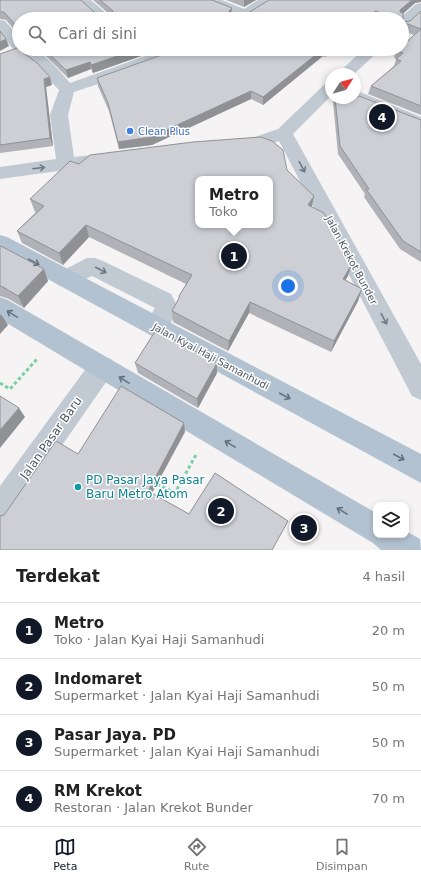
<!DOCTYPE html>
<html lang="id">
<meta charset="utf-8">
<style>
:root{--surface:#fff;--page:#f6f6f6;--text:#222;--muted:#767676;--line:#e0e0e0;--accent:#111827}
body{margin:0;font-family:"DejaVu Sans",sans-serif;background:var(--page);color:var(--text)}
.controls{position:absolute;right:12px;bottom:12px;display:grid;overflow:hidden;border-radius:8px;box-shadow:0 2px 6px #0003}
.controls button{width:36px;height:36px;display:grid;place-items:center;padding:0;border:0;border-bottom:1px solid var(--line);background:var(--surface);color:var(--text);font:20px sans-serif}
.compass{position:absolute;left:325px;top:68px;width:36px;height:36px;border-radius:50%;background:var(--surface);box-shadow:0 2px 6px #0003;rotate:54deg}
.you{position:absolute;left:288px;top:286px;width:14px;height:14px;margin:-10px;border:3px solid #fff;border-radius:50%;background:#1a73e8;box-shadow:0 0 0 6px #1a73e833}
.badge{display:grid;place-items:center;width:26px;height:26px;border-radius:50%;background:var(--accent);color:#fff;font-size:13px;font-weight:700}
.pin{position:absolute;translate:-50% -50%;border:2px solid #fff;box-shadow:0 1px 4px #0006}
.popup{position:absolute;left:195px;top:176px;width:78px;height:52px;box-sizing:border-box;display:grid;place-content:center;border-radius:8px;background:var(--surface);filter:drop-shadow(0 1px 3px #0005);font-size:13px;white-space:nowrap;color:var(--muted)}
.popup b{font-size:15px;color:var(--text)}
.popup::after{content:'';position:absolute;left:50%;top:100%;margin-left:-8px;border:8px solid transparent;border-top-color:var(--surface)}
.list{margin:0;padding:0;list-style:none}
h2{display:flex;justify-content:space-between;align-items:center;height:52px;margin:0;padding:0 16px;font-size:17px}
h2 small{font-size:13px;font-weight:400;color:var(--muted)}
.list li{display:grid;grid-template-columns:26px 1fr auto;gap:12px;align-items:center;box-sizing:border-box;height:56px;padding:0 16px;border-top:1px solid var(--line)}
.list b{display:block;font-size:15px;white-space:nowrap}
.list p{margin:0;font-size:13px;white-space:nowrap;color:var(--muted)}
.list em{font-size:13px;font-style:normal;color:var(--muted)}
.icon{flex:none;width:22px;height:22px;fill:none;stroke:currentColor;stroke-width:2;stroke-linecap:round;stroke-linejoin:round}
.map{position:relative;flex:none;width:421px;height:550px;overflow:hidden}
.search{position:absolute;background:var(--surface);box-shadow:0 2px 6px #0003;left:12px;right:12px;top:12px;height:44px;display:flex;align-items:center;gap:10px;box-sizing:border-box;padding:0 14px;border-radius:22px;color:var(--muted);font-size:15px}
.sheet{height:276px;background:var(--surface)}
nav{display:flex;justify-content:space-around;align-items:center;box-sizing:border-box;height:56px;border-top:1px solid var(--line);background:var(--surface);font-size:11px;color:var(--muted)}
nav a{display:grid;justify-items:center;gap:2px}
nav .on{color:var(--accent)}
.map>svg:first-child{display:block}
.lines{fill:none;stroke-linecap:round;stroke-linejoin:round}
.path{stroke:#7ad0a6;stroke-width:3;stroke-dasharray:3.5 2.5;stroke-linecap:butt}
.minor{fill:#c1cad2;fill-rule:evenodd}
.major{fill:#b3c2d1;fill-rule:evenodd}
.wall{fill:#b0b2b7}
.shaded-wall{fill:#909195}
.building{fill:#cdcfd5;stroke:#909195;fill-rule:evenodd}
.oneway{stroke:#6e7983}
.oneway2{stroke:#64717d}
.shop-dot{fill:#3f7fe0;stroke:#fff;stroke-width:1.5}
.culture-dot{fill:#0f9aa8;stroke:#fff;stroke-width:1.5}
.labels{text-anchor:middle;stroke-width:3;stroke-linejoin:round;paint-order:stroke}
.shop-label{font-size:10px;fill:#366cbe;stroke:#fff;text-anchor:start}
.street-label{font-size:10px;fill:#4a5661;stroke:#fff}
.near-street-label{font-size:12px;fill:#4a5661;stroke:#fff}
.near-culture-label{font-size:12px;fill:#0d838f;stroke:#fff;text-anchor:start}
</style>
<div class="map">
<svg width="421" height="550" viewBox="0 0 421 550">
<rect width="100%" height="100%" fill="#f5f3f3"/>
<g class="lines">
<g class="path">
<path d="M0 383 10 389 37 359"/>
<path d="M157 484 175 493 197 453"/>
</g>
<g class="minor">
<path d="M76 0H91L113 19H97Z"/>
<path d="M203 0H222L244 9 258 0H275L273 3 247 19H230L234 15 205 3Z"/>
<path d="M421 3V14L407 27 402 28V19H399L416 4Z"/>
<path d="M0 20 5 21 19 37V49C23 49 28 48 32 49 44 52 62 73 70 83L165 49H185C177 60 92 86 74 92L68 115 74 157 109 153 116 155 118 159 116 163 0 179V167L56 159 50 115 59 90 35 65 14 50 0 33Z"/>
<path d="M364 49H381L354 74H337Z"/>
<path d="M331 82V96L293 134 421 364V400L412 396 279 141C264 147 249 153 233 148L230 144 233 140 255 137 278 129 325 84Z"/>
<path d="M355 90 421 117V129L349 99 355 98Z"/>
<path d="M87 258H95L103 261 171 294 179 309 164 334 156 337 148 334 144 327 155 308 92 276 66 288 58 285 55 279 58 273Z"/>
<path d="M102 356 111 359 114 367 111 375 10 520 0 525V486L93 359Z"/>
</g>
<g class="major">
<path d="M0 235 7 237 421 454V483L0 253Z"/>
<path d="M0 297 8 300 376 513V535H406V531L420 539 421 550H381L373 543 0 319Z"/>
</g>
</g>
<g class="wall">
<path d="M0 0 95 13H108L93 0H212L232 8 231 13H248L415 3 403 14V22L410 21 421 11V115L368 94 371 86 394 66 396 59 394 58 396 51 414 35 402 30V19H19V42L18 34 6 20 0 19Z"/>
<path d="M226 0H256L244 7Z"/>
<path d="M35 49H161L93 73 91 69 68 78 43 53Z"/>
<path d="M176 49H334L325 57 323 56 263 105 251 99 152 145 119 149 109 111 98 86 97 78 167 53Z"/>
<path d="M0 54 52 85 46 87 53 146 0 153Z"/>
<path d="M333 98H342L351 102 421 120V262L400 249 364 197 365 194 338 154 333 102Z"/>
<path d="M79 164 287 170 314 196 312 207 348 276 345 280 362 289 358 301 331 352 249 313 228 351 173 322 172 311 179 299V296L186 284 89 237 63 265 22 243 17 231 36 212H35L30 199Z"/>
<path d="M0 247 44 269 48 281 24 308 9 299 0 296Z"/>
<path d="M135 363 217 373 198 408 138 373Z"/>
</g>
<g class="shaded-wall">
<path d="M244 0H256L244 7Z"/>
<path d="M412 0H421V2L415 3 398 18 400 10Z"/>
<path d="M232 8 231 16 229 11Z"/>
<path d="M376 11 374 19H363Z"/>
<path d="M6 39 9 46 0 51V42Z"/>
<path d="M138 49H161L93 73 91 65Z"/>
<path d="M323 49H324L323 56 263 105V97Z"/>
<path d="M326 49H334L325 57Z"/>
<path d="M90 62 91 69 68 78 66 70Z"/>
<path d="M50 77 52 85 46 87 53 146 50 138 44 79Z"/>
<path d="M251 91V99L152 145 119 149 118 142Z"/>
<path d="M314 196 311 209 308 205Z"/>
<path d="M86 225 89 237 63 265 59 253Z"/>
<path d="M352 264 348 276 339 291 343 279Z"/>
<path d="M44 269 48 281 24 308 18 296Z"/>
<path d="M362 289 358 301 331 352 334 341Z"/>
<path d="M250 302 249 313 228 351 229 341Z"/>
<path d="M1 314 8 325 0 334V316Z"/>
<path d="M217 363V373L198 408 197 399Z"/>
<path d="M19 408 25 417 0 448V430Z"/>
<path d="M184 423 185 432 150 497 148 491Z"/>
</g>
<g class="building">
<path d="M0 0H81L95 13H112L113 11 100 0H212L232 8 229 11 230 13H248L269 0H412L400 10V12L403 13V22L410 21 421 11V29L402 22V19H395L376 11 363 19H19V40H18V28L4 12H0Z"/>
<path d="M421 29V106L371 86 401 61 396 59 403 53 396 51 398 49H402V46Z"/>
<path d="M0 31 6 39 0 42Z"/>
<path d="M17 48 37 63 50 77 44 79 50 138 0 145V54Z"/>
<path d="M44 49H138L91 65 90 62 66 70Z"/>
<path d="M176 49H323L263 97 251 91 151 137 118 142 108 103 97 78 167 53Z"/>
<path d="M359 96 421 120V252L403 241 366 189H369L340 146 335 98H342L351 102Z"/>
<path d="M261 137 272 141 283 150 287 170 314 196 308 205 324 213 352 264 343 279 362 289 334 341 250 302 229 341 172 311 179 298V296L192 275 86 225 59 253 17 231 44 206 30 199 70 161 79 164 90 155 193 142ZM198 179H270V225H198Z"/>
<path d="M1 246 44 269 18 296 3 287 0 286V247Z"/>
<path d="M156 330 217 363 197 399 135 363Z"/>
<path d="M121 386 184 423 148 491 189 514 215 473 288 521 272 550H0V516L4 515 56 441 78 454Z"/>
<path d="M0 396 19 408 0 430Z"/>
</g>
<defs><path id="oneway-shaft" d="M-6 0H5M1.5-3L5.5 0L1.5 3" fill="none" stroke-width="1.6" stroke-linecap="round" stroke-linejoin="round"/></defs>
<g class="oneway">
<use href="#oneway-shaft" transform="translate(302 167) rotate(62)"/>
<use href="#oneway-shaft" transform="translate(39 168) rotate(-7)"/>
<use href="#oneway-shaft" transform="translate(101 270) rotate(27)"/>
<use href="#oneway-shaft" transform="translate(384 319) rotate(62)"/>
</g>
<g class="oneway2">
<use href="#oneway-shaft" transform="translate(34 262) rotate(28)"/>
<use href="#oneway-shaft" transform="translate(12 314) rotate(-149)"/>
<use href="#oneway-shaft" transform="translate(124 380) rotate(-148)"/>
<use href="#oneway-shaft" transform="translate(285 396) rotate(28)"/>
<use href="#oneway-shaft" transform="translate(230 444) rotate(-149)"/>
<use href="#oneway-shaft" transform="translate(399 457) rotate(28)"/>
<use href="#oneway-shaft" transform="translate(342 511) rotate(-149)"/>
</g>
<circle class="shop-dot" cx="130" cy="131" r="4"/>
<circle class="culture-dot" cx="78" cy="487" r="4"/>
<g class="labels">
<g class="shop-label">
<text x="138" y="135">Clean Plus</text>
</g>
<g class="street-label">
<text transform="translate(352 260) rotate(62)" y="4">Jalan Krekot Bunder</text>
<text transform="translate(211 356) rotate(28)" y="4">Jalan Kyai Haji Samanhudi</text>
</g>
<g class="near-street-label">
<text transform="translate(51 438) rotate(-55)" y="4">Jalan Pasar Baru</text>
</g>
<g class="near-culture-label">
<text x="86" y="484">PD Pasar Jaya Pasar<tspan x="86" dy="14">Baru Metro Atom</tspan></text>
</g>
</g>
</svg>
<div class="controls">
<button><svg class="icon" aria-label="layers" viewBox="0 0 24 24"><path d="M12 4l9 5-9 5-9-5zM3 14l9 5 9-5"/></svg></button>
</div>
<svg class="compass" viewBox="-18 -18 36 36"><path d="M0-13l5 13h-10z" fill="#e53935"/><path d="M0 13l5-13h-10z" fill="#767676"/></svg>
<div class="you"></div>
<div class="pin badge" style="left:234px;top:256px">1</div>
<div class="popup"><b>Metro</b>Toko</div>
<div class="pin badge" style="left:221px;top:511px">2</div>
<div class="pin badge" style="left:304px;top:528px">3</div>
<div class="pin badge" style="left:382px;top:117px">4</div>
<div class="search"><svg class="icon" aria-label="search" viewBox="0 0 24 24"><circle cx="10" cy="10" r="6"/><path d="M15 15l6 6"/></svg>Cari di sini</div>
</div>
<section class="sheet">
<h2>Terdekat<small>4 hasil</small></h2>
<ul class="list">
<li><span class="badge">1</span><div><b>Metro</b><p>Toko · Jalan Kyai Haji Samanhudi</p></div><em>20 m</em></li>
<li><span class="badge">2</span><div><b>Indomaret</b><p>Supermarket · Jalan Kyai Haji Samanhudi</p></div><em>50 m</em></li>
<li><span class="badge">3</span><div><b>Pasar Jaya. PD</b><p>Supermarket · Jalan Kyai Haji Samanhudi</p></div><em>50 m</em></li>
<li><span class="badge">4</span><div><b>RM Krekot</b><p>Restoran · Jalan Krekot Bunder</p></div><em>70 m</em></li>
</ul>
</section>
<nav>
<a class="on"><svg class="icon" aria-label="map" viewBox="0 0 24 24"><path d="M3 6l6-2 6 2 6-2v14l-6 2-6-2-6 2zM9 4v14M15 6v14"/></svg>Peta</a>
<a><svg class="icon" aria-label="directions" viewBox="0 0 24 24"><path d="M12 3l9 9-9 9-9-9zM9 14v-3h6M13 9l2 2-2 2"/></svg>Rute</a>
<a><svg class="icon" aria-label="saved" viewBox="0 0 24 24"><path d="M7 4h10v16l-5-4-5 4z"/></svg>Disimpan</a>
</nav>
